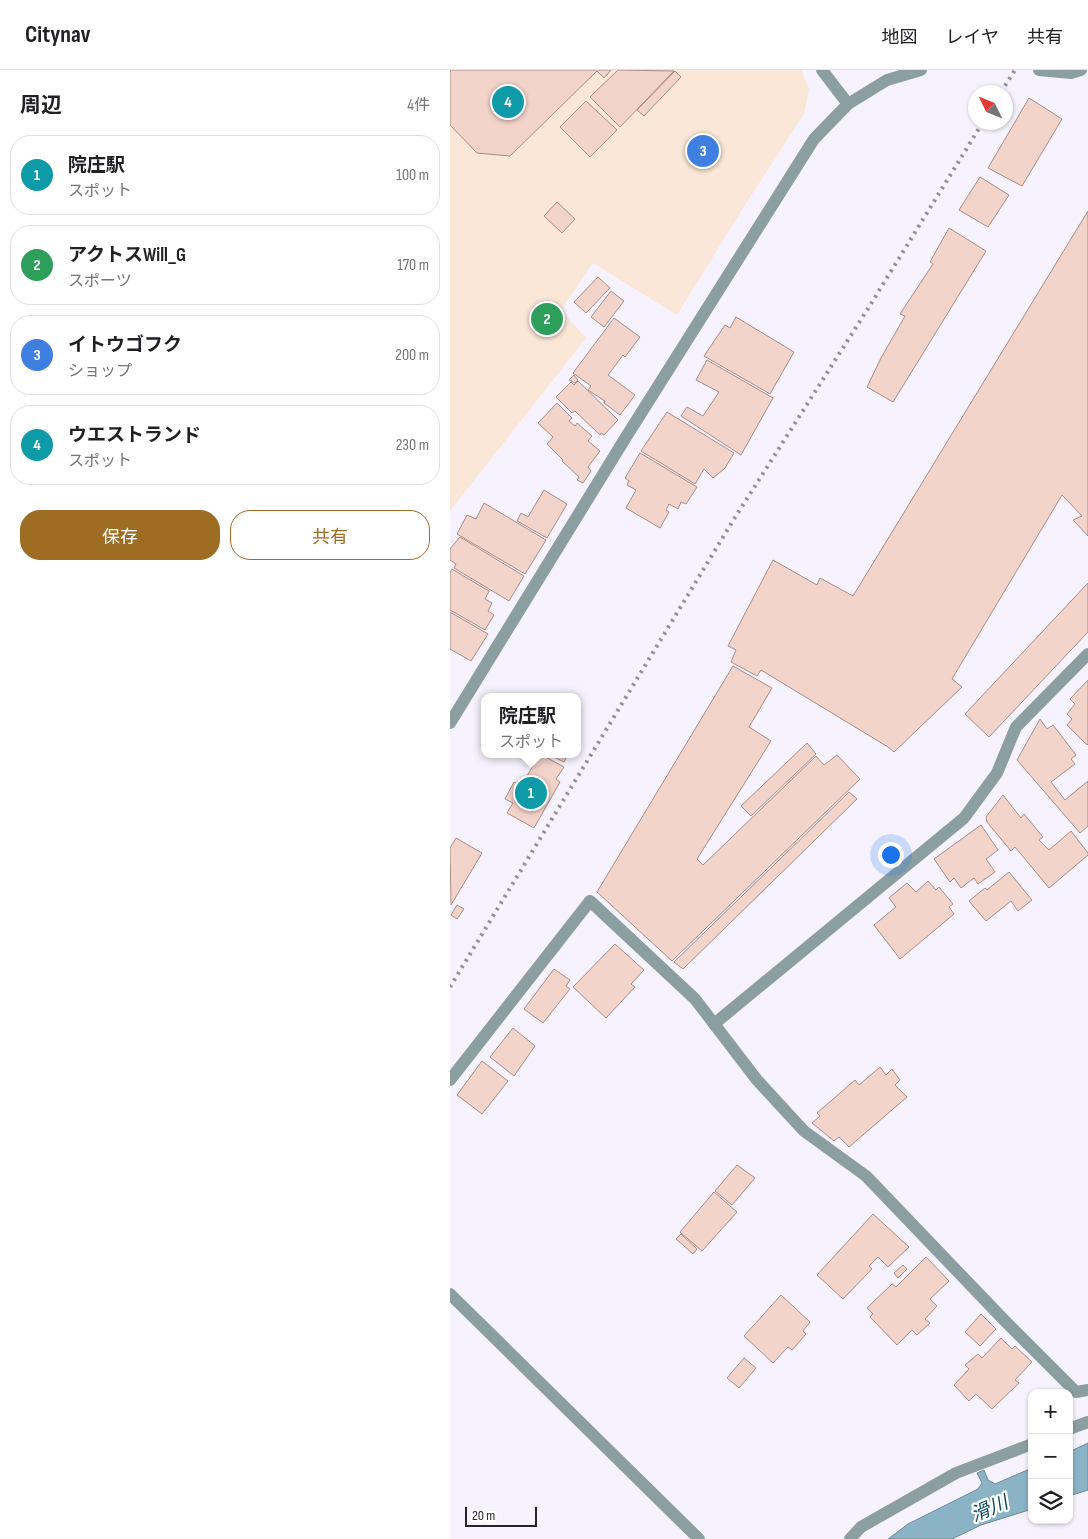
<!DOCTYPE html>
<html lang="ja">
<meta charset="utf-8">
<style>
:root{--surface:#fff;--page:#f2f2f2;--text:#202124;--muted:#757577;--line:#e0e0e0;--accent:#9f6c23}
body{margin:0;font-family:"Sofia Sans Condensed","Noto Sans JP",sans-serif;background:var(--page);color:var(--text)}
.controls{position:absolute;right:15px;bottom:15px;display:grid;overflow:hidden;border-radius:10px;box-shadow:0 1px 4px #0004}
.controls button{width:45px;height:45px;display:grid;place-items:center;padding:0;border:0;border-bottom:1px solid var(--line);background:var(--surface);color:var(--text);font:25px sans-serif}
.compass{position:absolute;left:518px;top:15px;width:45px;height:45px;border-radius:50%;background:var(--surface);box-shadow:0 1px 4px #0004;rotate:313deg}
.scale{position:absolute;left:15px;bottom:12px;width:72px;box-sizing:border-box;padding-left:5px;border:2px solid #24222b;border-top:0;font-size:14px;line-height:18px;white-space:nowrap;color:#24222b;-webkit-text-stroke:4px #fff;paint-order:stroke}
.you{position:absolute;left:440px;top:784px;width:18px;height:18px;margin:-12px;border:4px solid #fff;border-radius:50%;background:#1a73e8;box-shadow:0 0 0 8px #1a73e833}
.badge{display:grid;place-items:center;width:32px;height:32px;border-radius:50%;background:var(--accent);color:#fff;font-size:16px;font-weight:700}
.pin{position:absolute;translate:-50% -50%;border:2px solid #fff;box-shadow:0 1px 5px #0006}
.popup{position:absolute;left:31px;top:623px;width:100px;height:65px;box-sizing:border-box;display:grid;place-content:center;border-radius:10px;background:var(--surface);filter:drop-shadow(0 1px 4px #0005);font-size:16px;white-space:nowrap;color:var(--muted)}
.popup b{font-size:19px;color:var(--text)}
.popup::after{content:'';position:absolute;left:50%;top:100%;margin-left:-10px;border:10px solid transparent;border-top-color:var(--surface)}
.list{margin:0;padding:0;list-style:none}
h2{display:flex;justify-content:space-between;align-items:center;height:65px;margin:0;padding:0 20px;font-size:21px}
h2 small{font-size:16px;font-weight:400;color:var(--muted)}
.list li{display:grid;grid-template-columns:32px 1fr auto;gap:15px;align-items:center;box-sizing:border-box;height:80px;margin:0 10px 10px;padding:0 10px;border:1px solid var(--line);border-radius:20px}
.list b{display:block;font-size:19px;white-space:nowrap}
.list p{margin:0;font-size:16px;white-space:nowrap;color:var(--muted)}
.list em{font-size:16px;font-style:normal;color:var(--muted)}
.actions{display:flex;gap:10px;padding:15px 20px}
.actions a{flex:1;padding:11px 0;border:1px solid var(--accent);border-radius:20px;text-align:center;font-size:18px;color:var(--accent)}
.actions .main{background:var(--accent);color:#fff}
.icon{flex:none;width:28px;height:28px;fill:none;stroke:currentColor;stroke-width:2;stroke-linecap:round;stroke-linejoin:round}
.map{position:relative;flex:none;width:638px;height:1469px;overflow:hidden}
header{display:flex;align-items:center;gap:30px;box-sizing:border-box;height:70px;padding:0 25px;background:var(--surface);border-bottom:1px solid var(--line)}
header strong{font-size:24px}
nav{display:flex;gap:28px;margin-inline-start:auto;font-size:18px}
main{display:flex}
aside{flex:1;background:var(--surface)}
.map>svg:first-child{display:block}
.commercial{fill:#fae7d7}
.water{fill:#8ab4c5;stroke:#6b8897}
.building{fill:#f3d4cb;stroke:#a88c83}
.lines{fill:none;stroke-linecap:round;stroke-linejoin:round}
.minor{stroke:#8b9fa0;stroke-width:12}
.tertiary{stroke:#8b9fa0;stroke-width:12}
.rail{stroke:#928f99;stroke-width:4;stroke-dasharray:2.5 5;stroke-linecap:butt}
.labels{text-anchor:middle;stroke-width:4.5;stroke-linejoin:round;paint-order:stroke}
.water-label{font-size:19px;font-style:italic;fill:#0c475a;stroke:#fff}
</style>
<header>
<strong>Citynav</strong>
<nav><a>地図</a><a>レイヤ</a><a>共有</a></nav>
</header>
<main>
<aside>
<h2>周辺<small>4件</small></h2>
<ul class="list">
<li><span class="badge" style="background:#0f9aa8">1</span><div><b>院庄駅</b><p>スポット</p></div><em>100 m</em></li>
<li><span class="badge" style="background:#2e9e5b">2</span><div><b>アクトスWill_G</b><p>スポーツ</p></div><em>170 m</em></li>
<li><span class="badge" style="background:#3f7fe0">3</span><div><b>イトウゴフク</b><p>ショップ</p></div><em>200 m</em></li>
<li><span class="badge" style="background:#0f9aa8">4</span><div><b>ウエストランド</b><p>スポット</p></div><em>230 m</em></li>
</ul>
<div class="actions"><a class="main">保存</a><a>共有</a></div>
</aside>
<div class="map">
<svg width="638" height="1469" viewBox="0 0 638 1469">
<rect width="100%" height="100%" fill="#f6f3fe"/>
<path class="commercial" d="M0 0H351L359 18 354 44 293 138 227 245 143 193 111 240 136 268 0 441Z"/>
<g class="water">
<path d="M638 1373V1420L619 1426V1382Z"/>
<path d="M582 1398V1439L531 1455 502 1469H438L458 1454 528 1419 532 1413 527 1403 534 1400 538 1410 545 1414Z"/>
</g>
<g class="building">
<path d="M0 0H161L154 8 147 1 60 86 27 83 0 55Z"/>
<path d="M168 0 224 1 170 57 140 27Z"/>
<path d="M225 1 231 7 194 46 187 40Z"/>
<path d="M579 28 612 49 572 116 538 98Z"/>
<path d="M136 31 167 60 140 87 110 57Z"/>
<path d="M530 107 559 125 538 157 509 140Z"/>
<path d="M107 132 125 149 112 163 94 146Z"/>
<path d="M638 141V466L623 450 632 446 612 425 502 609 512 617 444 682 438 677 311 600 307 606 281 592 286 580 278 576 323 490 367 515 370 508 403 526Z"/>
<path d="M499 158 536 181 443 332 417 317 431 288 455 246 450 244 483 194 480 192Z"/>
<path d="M148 207 160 218 136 243 124 232Z"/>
<path d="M161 221 174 231 154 257 141 247Z"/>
<path d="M286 247 344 282 320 324 254 286 275 255 280 258Z"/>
<path d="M164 248 190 267 175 287 173 285 158 305 185 325 170 345 154 333 155 331 138 320 141 316 123 303Z"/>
<path d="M257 290 323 328 291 385 231 346 237 337 253 346 269 322 246 310Z"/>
<path d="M124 305 128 310 125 313 119 310Z"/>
<path d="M128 311 168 350 154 365 151 363 150 365 125 341 122 343 106 327 121 312 124 315Z"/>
<path d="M107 333 122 348 119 351 125 356 127 353 142 366 138 371 150 381 138 397 141 401 133 413 127 410 129 407 112 391 113 390 97 374 103 367 88 353Z"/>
<path d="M217 342 284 383 275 398 263 408 254 399 245 414 191 381Z"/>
<path d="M190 383 247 417 236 434 231 432 228 439 219 434 216 440 219 442 210 458 176 438 186 420 177 415 179 411 175 408Z"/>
<path d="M94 420 117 434 97 468 67 451 71 443 78 447Z"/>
<path d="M34 433 96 470 75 504 7 464 17 445 26 449Z"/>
<path d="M10 467 74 506 59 531 4 498 6 494 0 490V479Z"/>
<path d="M2 499 39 521 35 529 42 533 38 541 44 545 35 560 0 540V503Z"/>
<path d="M638 513V562L539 667 515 644Z"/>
<path d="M0 542 38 564 21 591 0 579Z"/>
<path d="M283 596 322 618 299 657 321 671 247 789 253 795 366 686 374 695 387 685 410 709 222 891 147 822Z"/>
<path d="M638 610V674L637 675 617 655 622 649 617 644 625 634 620 629Z"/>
<path d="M590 649 597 659 603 655 626 685 621 689 625 694 601 712 615 730 638 711V756L630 763 567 690Z"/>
<path d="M357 673 366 684 301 746 291 736Z"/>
<path d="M90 684 114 697 106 709 110 712 84 758 57 743 63 733 55 729 64 712 71 716Z"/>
<path d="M105 684H118L114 692 104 687Z"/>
<path d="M399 722 407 729 233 899 224 892Z"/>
<path d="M553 725 571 748 574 744 593 767 589 770 599 780 621 761 638 783V785L599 818 565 777 561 781 537 752 536 747Z"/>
<path d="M531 755 548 780 536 789 545 802 528 814 524 808 511 818 504 808 500 812 484 789Z"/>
<path d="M6 768 32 783 1 835 0 778Z"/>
<path d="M559 802 582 830 568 841 561 831 536 851 519 831 535 818 537 820Z"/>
<path d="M478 811 486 820 489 817 503 834 499 837 504 844 450 889 424 855 446 837 439 828 457 813 466 822Z"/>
<path d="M7 835 14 839 7 849 1 845Z"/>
<path d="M165 874 194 900 181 914 185 917 156 948 123 917Z"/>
<path d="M104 899 120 910 116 916 120 919 93 953 74 939Z"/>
<path d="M63 958 85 976 64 1006 40 987Z"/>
<path d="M32 991 58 1011 32 1044 7 1025Z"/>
<path d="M430 997 436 1005 442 999 450 1010 445 1015 457 1027 399 1077 389 1067 384 1071 362 1053 370 1046 367 1043 405 1010 409 1015Z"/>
<path d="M287 1095 305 1108 282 1135 265 1121Z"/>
<path d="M264 1122 287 1142 252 1181 230 1162Z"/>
<path d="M423 1144 459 1177 438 1197 428 1187 419 1196 422 1199 393 1229 367 1205Z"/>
<path d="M231 1164 247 1179 243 1184 226 1169Z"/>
<path d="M476 1187 499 1211 480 1229 487 1236 475 1249 480 1253 467 1265 462 1260 447 1275 420 1247 423 1244 417 1238 442 1214 446 1217Z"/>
<path d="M453 1195 457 1199 448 1208 444 1203Z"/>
<path d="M331 1225 360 1252 353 1261 356 1264 342 1280 338 1277 323 1293 294 1266Z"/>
<path d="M531 1244 546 1259 530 1276 515 1262Z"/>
<path d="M551 1268 562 1279 565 1276 582 1292 565 1310 569 1313 542 1339 526 1324 519 1331 504 1315 519 1299 515 1295 528 1284 532 1288Z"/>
<path d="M294 1288 306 1298 289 1318 277 1308Z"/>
</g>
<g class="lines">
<g class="minor">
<path d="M372 0 398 34"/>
<path d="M264 954 514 748 547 703 566 657 638 584"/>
<path d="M0 1010 140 831 245 929 307 1010 354 1061 416 1106 555 1251 626 1322 638 1320"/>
<path d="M0 1224 249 1469"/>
<path d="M619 1359 638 1352"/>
<path d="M400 1469 411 1457 506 1403 582 1374"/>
</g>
<g class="tertiary">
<path d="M589 0 621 3 631 0"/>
<path d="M0 653 176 367 364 69 398 34 437 10 471 0"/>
</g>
<g class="rail">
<path d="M551 22 565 0"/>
<path d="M0 917 284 449 419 237 533 52"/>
</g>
</g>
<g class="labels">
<g class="water-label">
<text transform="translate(539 1438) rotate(-23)" y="7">滑川</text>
</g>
</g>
</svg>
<div class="controls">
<button>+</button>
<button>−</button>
<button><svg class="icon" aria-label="layers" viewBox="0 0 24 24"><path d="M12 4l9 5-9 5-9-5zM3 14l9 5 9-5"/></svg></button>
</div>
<svg class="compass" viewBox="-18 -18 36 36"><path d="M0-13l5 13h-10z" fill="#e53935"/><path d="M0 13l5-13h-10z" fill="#757577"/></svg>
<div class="scale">20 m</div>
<div class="you"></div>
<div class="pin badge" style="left:81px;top:723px;background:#0f9aa8">1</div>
<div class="popup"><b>院庄駅</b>スポット</div>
<div class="pin badge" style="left:97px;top:249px;background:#2e9e5b">2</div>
<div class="pin badge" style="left:253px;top:81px;background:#3f7fe0">3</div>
<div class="pin badge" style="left:58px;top:32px;background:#0f9aa8">4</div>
</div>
</main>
